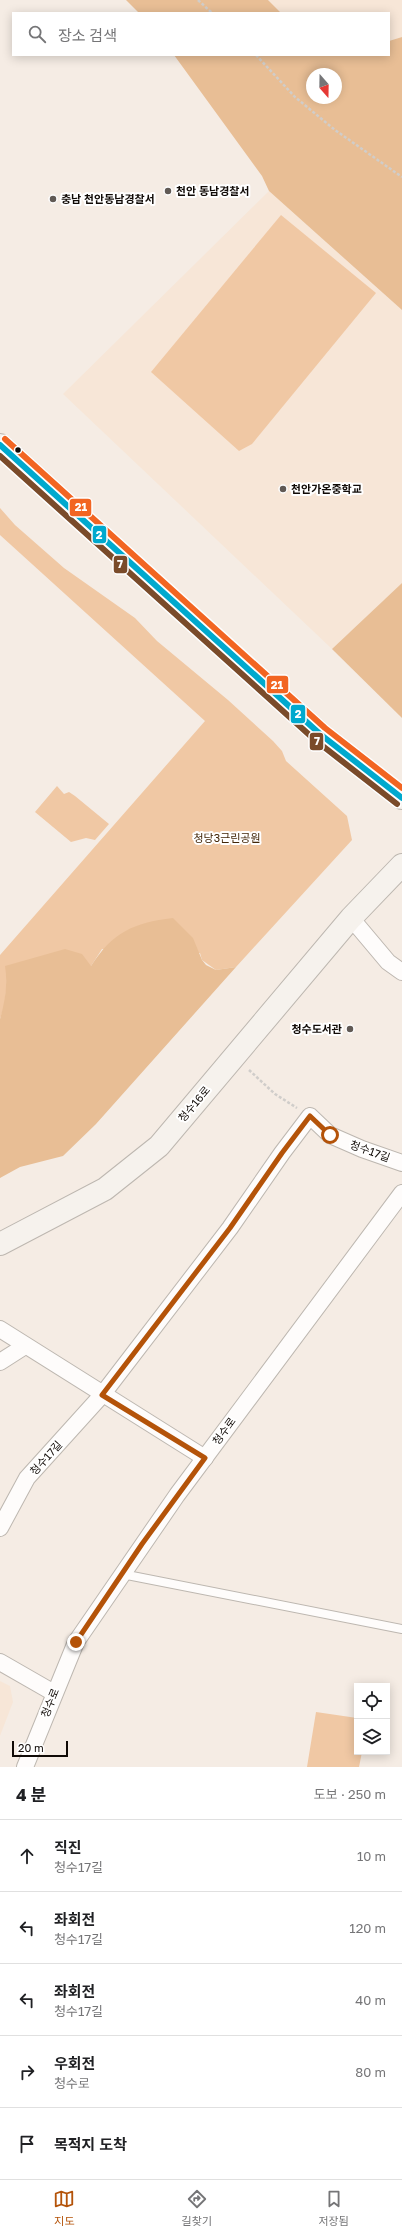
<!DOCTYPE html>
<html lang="ko">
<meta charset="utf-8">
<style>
:root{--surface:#fff;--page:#f6f6f6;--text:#202124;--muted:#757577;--line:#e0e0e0;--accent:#b45309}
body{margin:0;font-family:"Golos Text","Noto Sans KR",sans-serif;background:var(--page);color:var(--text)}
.controls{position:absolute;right:12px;bottom:12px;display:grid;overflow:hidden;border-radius:0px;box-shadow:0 2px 10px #0003}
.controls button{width:36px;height:36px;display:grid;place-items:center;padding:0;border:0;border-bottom:1px solid var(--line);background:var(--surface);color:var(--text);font:20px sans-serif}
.compass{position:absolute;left:306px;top:68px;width:36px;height:36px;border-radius:50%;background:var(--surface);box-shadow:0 2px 10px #0003;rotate:160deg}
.scale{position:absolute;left:12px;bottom:10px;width:56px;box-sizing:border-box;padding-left:4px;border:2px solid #100a06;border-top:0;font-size:11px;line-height:14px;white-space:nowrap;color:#100a06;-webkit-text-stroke:3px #fff;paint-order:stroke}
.stop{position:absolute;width:12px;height:12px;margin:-9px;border:3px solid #b45309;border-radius:50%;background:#fff}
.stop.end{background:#b45309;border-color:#fff;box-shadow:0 1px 4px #0008}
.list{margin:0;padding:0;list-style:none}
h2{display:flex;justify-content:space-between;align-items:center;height:52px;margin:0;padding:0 16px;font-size:17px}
h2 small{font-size:13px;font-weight:400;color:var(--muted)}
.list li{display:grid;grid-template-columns:26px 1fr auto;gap:12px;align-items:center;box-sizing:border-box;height:72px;padding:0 16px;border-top:1px solid var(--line)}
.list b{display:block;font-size:15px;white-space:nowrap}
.list p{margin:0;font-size:13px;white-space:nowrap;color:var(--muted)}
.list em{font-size:13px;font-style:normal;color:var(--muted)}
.icon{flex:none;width:22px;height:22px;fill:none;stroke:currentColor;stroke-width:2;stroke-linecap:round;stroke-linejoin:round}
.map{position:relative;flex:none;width:402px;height:1767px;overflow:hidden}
.search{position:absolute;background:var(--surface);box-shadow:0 2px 10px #0003;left:12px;right:12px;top:12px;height:44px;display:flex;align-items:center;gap:10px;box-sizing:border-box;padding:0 14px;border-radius:0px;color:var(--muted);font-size:15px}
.sheet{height:412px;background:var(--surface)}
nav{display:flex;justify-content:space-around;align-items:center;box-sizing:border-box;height:56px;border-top:1px solid var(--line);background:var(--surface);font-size:11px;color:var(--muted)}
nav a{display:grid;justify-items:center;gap:2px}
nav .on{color:var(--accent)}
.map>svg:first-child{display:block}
.built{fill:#f7e6d7}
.green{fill:#f0c8a4}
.forest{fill:#e8be95;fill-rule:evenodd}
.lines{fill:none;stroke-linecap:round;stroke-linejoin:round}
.lane-casing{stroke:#bdb7b0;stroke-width:10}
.street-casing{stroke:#bdb7b0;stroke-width:18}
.secondary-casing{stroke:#bdb7b0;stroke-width:24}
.path{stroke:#d0cdca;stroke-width:2.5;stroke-dasharray:3 2;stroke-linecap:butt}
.lane{stroke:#fefcfb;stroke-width:8}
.street{stroke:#fefcfb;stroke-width:16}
.secondary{stroke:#f6f2ed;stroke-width:22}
.bus-1-casing{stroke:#fff;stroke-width:9}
.bus-2-casing{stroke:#fff;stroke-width:9}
.bus-3-casing{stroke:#fff;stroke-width:9}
.bus-1{stroke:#00a9ce;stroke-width:6}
.bus-2{stroke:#7a4b2a;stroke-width:6}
.bus-3{stroke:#f26522;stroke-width:6}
.route{stroke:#b45309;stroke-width:5}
.poi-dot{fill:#605954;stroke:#fff;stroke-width:1.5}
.bus-dot{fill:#100a06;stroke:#fff;stroke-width:1.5}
.labels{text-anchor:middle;stroke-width:4;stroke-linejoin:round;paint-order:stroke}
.poi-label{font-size:11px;font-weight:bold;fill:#100a06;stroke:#fff;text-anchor:start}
.park-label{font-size:11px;fill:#422608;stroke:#fff}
.street-label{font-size:11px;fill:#100a06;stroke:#fff}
.line-badge{stroke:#fff;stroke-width:1.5}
.badge-label{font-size:11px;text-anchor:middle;font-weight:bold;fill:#fff}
</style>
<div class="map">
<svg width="402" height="1767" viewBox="0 0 402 1767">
<rect width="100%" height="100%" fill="#f5ece4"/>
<g class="built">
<path d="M268 0H402V37L389 41V13H281Z"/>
<path d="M269 191 402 310V583L332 649 63 394Z"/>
<path d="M0 1681 10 1686 13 1702 0 1736Z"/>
</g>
<g class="green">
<path d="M281 215 376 293 252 444 239 451 151 372Z"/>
<path d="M0 508 15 525 64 568 135 618 157 641 228 700 273 741 282 751 286 761 347 816 352 840 236 967 216 970 202 960 200 953 102 949 91 966 7 977 5 1004 0 1019V955L205 721 0 535Z"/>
<path d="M57 786 64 794 69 792 75 796 109 824 95 840 86 838 71 842 35 812Z"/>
<path d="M316 1712 357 1718V1752H362L359 1767H307Z"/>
</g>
<g class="forest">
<path d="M126 0H268L281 13H139Z"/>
<path d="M402 37V310L269 191 262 176 174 55H389V41ZM312 74H336V98H312Z"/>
<path d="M402 583V718L332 649Z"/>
<path d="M173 918 193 938 202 960 206 965 216 970 236 967 96 1124 63 1156 20 1167 0 1178V1019C5 1002 8 984 5 966L65 949 82 954 91 966C113 932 133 923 173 918Z"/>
</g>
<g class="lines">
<g class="lane-casing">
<path id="lane" d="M122 1574 402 1629"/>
</g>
<g class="street-casing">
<g id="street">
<path d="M351 918 388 962 402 972"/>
<path d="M0 1329 205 1458"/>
<path d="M0 1362 25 1346"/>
<path d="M0 1528 27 1478 102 1395 230 1228 282 1153 310 1116 330 1135 362 1149 402 1163"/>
<path d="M0 1662 54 1693"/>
<path d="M25 1767 76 1642 177 1495 402 1193"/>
</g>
</g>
<g class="secondary-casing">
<g id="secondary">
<path d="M0 445 320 734 402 798"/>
<path d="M0 1244 105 1189 159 1146 351 918 402 865"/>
</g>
</g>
<g class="path">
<path d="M198 0 212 13"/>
<path d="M256 55 295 97 335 130 402 177"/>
<path d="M249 1070 275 1094 297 1108"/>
</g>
<use href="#lane" class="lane"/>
<use href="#street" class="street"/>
<use href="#secondary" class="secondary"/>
<g class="bus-1-casing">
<path id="bus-1" d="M0 445 320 734 402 798"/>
</g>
<g class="bus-2-casing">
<path id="bus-2" d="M0 456 315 740 397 804"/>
</g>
<g class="bus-3-casing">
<path id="bus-3" d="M5 439 325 728 402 788"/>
</g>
<use href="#bus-1" class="bus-1"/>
<use href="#bus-2" class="bus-2"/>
<use href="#bus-3" class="bus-3"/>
</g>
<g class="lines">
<path class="route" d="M76 1642 142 1544 205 1458 102 1395 230 1228 282 1153 310 1116 330 1135"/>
</g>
<g class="poi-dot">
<circle cx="168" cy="191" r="4"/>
<circle cx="53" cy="199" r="4"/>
<circle cx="283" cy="489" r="4"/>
<circle cx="350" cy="1029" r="4"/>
</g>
<circle class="bus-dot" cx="18" cy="450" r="3.5"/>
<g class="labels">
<g class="poi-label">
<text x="176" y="195">천안 동남경찰서</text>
<text x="61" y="203">충남 천안동남경찰서</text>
<text x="291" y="493">천안가온중학교</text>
<text x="342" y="1033" text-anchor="end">청수도서관</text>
</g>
<g class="park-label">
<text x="227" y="842">청당3근린공원</text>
</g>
<g class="street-label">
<text transform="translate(194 1104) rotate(-50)" y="4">청수16로</text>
<text transform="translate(370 1151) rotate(20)" y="4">청수17길</text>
<text transform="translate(224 1431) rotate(-54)" y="4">청수로</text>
<text transform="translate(46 1458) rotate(-48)" y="4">청수17길</text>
<text transform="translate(50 1703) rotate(-68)" y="4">청수로</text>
</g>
</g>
<g class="line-badge">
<rect x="69" y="498" width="23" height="19" rx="4" fill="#f26522"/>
<rect x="92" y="525" width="15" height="19" rx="4" fill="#00a9ce"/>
<rect x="113" y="555" width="15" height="19" rx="4" fill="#7a4b2a"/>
<rect x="266" y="675" width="23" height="19" rx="4" fill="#f26522"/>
<rect x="290" y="704" width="16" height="20" rx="4" fill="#00a9ce"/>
<rect x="309" y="732" width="15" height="19" rx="4" fill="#7a4b2a"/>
</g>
<g class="badge-label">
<text x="81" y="511">21</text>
<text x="99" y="539">2</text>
<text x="120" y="568">7</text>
<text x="277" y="689">21</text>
<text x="298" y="718">2</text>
<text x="317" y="745">7</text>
</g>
</svg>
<div class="controls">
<button><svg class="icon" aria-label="locate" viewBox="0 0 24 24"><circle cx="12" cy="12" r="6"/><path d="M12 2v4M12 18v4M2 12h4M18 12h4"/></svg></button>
<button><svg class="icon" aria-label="layers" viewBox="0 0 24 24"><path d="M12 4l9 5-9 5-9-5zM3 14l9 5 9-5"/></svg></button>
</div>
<svg class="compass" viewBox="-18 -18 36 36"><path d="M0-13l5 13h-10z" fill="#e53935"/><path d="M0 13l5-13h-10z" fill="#757577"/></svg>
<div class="scale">20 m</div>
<div class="stop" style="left:330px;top:1135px"></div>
<div class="stop end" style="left:76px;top:1642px"></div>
<div class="search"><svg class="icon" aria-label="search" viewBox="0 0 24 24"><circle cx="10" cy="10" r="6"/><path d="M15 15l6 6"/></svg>장소 검색</div>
</div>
<section class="sheet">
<h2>4 분<small>도보 · 250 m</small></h2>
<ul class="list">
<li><svg class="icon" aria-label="ahead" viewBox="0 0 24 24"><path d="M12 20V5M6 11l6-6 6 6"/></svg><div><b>직진</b><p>청수17길</p></div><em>10 m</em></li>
<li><svg class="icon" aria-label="left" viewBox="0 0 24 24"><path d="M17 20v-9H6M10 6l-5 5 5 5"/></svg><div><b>좌회전</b><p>청수17길</p></div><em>120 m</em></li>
<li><svg class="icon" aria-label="left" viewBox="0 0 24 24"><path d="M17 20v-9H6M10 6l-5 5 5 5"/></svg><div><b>좌회전</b><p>청수17길</p></div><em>40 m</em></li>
<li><svg class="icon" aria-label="right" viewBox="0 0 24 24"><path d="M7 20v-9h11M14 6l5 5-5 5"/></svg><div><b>우회전</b><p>청수로</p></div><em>80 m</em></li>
<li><svg class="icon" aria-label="arrive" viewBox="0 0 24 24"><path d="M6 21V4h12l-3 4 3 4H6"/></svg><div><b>목적지 도착</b></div></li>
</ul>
</section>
<nav>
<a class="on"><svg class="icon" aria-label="map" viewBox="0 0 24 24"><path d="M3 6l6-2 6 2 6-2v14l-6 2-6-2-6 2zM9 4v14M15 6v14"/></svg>지도</a>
<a><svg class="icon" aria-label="directions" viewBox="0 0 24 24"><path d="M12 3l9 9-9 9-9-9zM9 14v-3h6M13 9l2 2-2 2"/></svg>길찾기</a>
<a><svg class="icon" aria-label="saved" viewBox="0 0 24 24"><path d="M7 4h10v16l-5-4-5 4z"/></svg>저장됨</a>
</nav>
